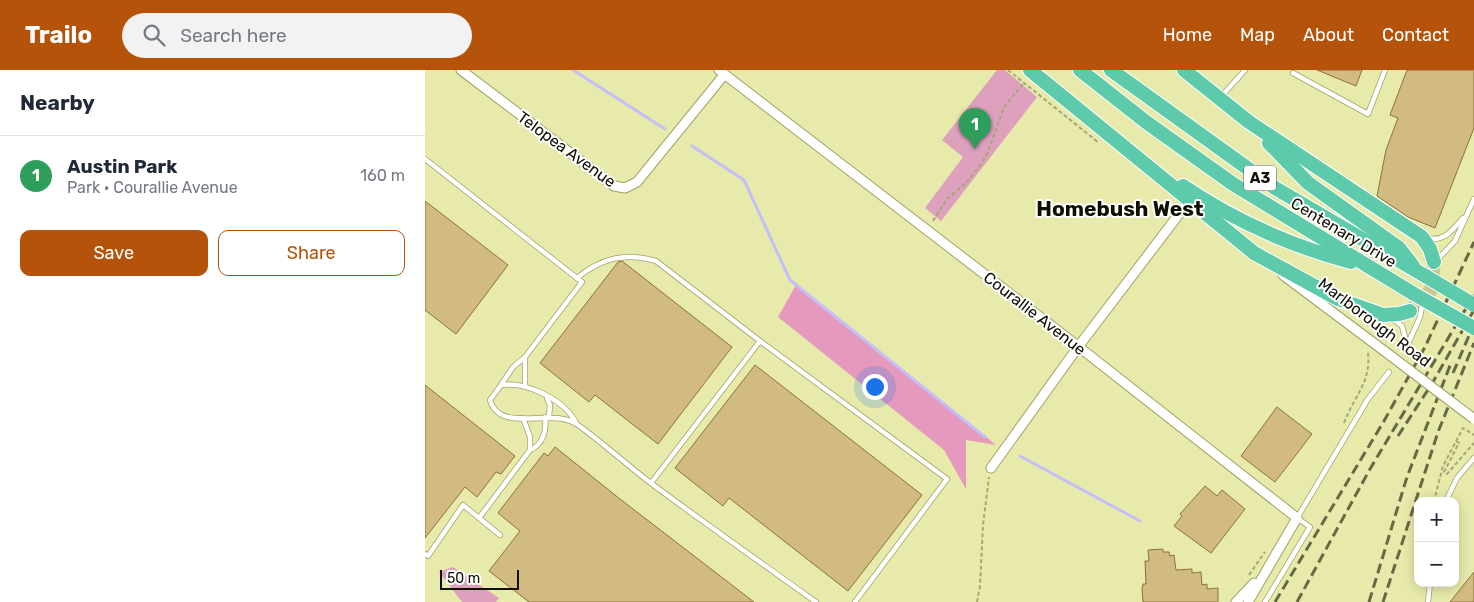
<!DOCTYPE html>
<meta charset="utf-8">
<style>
:root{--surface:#fff;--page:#f2f2f3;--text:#1f2937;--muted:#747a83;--line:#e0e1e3;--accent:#b45309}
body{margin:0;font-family:Rubik,sans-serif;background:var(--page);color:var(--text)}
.controls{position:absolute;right:15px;bottom:15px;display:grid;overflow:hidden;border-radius:10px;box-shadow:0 2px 12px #0003}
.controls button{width:45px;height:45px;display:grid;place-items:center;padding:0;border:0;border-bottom:1px solid var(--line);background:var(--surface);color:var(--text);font:25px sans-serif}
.scale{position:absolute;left:15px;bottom:12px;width:79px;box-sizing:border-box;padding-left:5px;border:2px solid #101000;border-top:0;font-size:14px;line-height:18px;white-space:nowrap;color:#101000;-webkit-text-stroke:4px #fff;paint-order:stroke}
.you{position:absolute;left:449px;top:316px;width:18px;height:18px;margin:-12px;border:4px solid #fff;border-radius:50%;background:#1a73e8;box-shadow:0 0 0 8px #1a73e833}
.badge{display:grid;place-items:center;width:32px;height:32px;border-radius:50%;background:var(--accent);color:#fff;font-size:16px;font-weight:700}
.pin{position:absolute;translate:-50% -41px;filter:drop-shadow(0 1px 2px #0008)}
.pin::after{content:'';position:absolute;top:26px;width:18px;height:15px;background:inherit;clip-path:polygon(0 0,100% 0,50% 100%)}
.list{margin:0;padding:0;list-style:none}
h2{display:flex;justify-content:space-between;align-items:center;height:65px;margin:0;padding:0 20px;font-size:21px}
h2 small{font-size:16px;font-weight:400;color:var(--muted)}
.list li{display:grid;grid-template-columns:32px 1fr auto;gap:15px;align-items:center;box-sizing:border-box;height:80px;padding:0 20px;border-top:1px solid var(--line)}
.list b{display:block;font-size:19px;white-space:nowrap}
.list p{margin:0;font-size:16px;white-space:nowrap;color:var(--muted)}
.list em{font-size:16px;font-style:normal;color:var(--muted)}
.actions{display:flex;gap:10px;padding:15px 20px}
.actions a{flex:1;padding:11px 0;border:1px solid var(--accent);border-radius:10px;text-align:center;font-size:18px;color:var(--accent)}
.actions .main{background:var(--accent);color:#fff}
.icon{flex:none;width:28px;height:28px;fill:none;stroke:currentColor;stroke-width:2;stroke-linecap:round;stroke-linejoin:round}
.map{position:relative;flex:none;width:1049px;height:532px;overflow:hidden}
header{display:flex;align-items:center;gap:30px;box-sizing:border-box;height:70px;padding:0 25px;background:var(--accent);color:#fff}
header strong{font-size:24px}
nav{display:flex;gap:28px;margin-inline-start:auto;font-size:18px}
.search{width:350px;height:45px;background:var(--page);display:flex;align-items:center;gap:12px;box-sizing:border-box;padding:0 18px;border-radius:28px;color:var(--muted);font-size:19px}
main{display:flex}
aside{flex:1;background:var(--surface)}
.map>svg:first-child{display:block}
.green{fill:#dda1bd}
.forest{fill:#e599bd}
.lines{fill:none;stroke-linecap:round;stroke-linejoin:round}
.stream{stroke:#c5bff9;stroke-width:3}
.building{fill:#d2bb80;stroke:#887339}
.trunk-tunnel{stroke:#c8c991;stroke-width:14;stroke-dasharray:14 7;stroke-linecap:butt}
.service-casing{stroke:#a1a366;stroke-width:6}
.minor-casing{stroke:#a1a366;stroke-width:11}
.trunk-casing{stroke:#fff;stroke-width:16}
.path{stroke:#a6a776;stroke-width:2;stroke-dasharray:4 2.5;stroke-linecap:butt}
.service{stroke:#fff;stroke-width:4.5}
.minor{stroke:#fff;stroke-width:9}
.trunk{stroke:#5ccaab;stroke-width:14}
.rail{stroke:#676845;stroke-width:3;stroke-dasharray:10 5;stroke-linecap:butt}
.minor-bridge-casing{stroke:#a1a366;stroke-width:11;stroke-linecap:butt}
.trunk-bridge-casing{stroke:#fff;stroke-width:16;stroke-linecap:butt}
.minor-bridge{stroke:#fff;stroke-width:9}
.trunk-bridge{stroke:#5ccaab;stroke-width:14}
.labels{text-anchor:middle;stroke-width:4;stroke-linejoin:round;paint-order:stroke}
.shield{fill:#fff;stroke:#58584c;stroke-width:1}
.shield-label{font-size:15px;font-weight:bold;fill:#101000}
.street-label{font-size:16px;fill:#101000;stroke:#fff}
.district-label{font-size:21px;font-weight:bold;fill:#101000;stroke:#fff}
</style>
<header>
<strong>Trailo</strong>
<div class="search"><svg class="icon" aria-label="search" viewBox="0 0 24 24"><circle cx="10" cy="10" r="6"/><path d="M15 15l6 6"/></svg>Search here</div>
<nav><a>Home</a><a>Map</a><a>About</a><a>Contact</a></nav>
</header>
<main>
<aside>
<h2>Nearby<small></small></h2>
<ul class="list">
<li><span class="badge" style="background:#2e9e5b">1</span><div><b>Austin Park</b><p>Park · Courallie Avenue</p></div><em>160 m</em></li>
</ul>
<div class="actions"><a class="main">Save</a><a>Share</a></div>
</aside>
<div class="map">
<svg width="1049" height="532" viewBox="0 0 1049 532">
<rect width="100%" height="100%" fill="#e8eaab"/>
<g class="green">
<path d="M572 0H580L612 27 516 151 500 138 538 87 517 70Z"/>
<path d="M28 497 74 528 71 532H37L14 502Z"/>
</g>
<path class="forest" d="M371 215 571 375 541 370V419L519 380 353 247Z"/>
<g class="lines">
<g class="stream">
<path d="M148 0 240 59"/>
<path d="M267 76 319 110 365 210 560 367"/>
<path d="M595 386 715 451"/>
</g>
</g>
<g class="building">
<path d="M892 0H937L931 16Z"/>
<path d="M982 0H1049V58L1010 158 983 147 952 126 961 80 973 48 965 45Z"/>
<path d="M0 131 83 195 31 264 0 240Z"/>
<path d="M197 191 307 277 233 374 170 325 164 332 115 293 193 192Z"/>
<path d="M330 295 497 425 423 521 304 428 298 436 250 398Z"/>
<path d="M0 315 90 386 76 404 71 402 52 427 40 417 0 468Z"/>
<path d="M852 337 887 364 850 412 816 386Z"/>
<path d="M130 377 195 429 329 532H104L64 501 95 461 73 443 119 383 123 386Z"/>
<path d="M780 416 792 426 797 420 820 439 786 483 749 456 757 446 755 444Z"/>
<path d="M738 479V482H744L745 486 749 485 751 500 767 499V503L776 502 777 515 782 514V519L793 518V532H718L717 519 718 514H721L720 491H724L723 480Z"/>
<path d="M1049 502V532H1025Z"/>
</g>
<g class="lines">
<path class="trunk-tunnel" d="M985 241 1006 220 1009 192"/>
<g class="service-casing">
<g id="service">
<path d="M868 3 943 44 960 0"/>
<path d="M795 28 820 0"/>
<path d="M0 89 157 212 100 287 88 297 76 315"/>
<path d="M1002 168C1019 172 1027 161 1038 148"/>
<path d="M1011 191 1030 171 1049 129"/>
<path d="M152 208C176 188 200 182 231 191L335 271"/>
<path d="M967 248 977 256 982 275"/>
<path d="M982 276 995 247 998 231"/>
<path d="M100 287V316"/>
<path d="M122 328 125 335 124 346"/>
<path d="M98 348 105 367V380"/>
<path d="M151 353C140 330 101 311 76 315L65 330C75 365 127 336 153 355 178 373 202 395 227 414 281 454 336 493 391 532"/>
<path d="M226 413 335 271 522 409 430 532"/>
<path d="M1021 431 1032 408 1049 388"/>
<path d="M54 448 105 380C118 375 122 360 120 347"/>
<path d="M0 484 3 486 38 435 75 465"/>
<path d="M840 532 885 457 872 448 943 329 964 302"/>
<path d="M1003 532 1005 513"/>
</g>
</g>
<g class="minor-casing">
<g id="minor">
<path d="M36 0 189 116 200 118 212 112 299 5"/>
<path d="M294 0 645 270 872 448 823 532"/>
<path d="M858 205 966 286"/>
<path d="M566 398 653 277 764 131"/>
<path d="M811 532 829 513"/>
</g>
</g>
<g class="trunk-casing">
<g id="trunk">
<path d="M605 0 829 183 913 229 958 245 974 244 985 241"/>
<path d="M655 0 721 52 808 114 989 224"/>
<path d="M686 0 850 118 1002 207"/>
<path d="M759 0 824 52 997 167 1005 179 1009 192"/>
<path d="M844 73 883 113 974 178 988 196"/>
<path d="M758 116C810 151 866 176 926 192"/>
</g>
</g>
<g class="path">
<path d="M583 0 674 73"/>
<path d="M508 151 522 129 541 113 556 94 563 82 579 37 598 14"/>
<path d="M919 353C930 324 946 313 943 282"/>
<path d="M1031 371 1034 373 1019 402 1022 404 1049 373"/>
<path d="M1013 431 1010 427 1018 396 1038 358 1049 365"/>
<path d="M824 505 840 482"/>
<path d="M552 532 555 516 558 455 564 407"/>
</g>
<use href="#service" class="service"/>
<use href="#minor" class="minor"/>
<use href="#trunk" class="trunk"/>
<g class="rail">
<path d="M1028 303 1049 254"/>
<path d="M973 366 1008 312 1049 240"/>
<path d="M850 532 959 351 1000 277 1049 172"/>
<path d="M872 532 945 399 1049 225"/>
<path d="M944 532 982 407 1026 293"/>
<path d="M958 532 1013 362 1049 273"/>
</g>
<g class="minor-bridge-casing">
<path id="minor-bridge" d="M966 286 1049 349"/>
</g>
<g class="trunk-bridge-casing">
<g id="trunk-bridge">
<path d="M1002 207 1049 235"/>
<path d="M989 224 1049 258"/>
</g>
</g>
<use href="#minor-bridge" class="minor-bridge"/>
<use href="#trunk-bridge" class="trunk-bridge"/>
</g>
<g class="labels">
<rect class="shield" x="819" y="95.5" width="32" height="25" rx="4"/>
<g class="shield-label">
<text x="835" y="113">A3</text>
</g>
<g class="street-label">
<text transform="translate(142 79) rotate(36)" y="6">Telopea Avenue</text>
<text transform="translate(919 162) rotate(31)" y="6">Centenary Drive</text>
<text transform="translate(610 243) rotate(38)" y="6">Courallie Avenue</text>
<text transform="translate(950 252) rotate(37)" y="6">Marlborough Road</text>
</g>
<g class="district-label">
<text x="695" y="146">Homebush West</text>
</g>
</g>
</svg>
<div class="controls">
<button>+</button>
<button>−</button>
</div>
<div class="scale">50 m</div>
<div class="you"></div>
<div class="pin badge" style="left:550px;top:79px;background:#2e9e5b">1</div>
</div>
</main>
